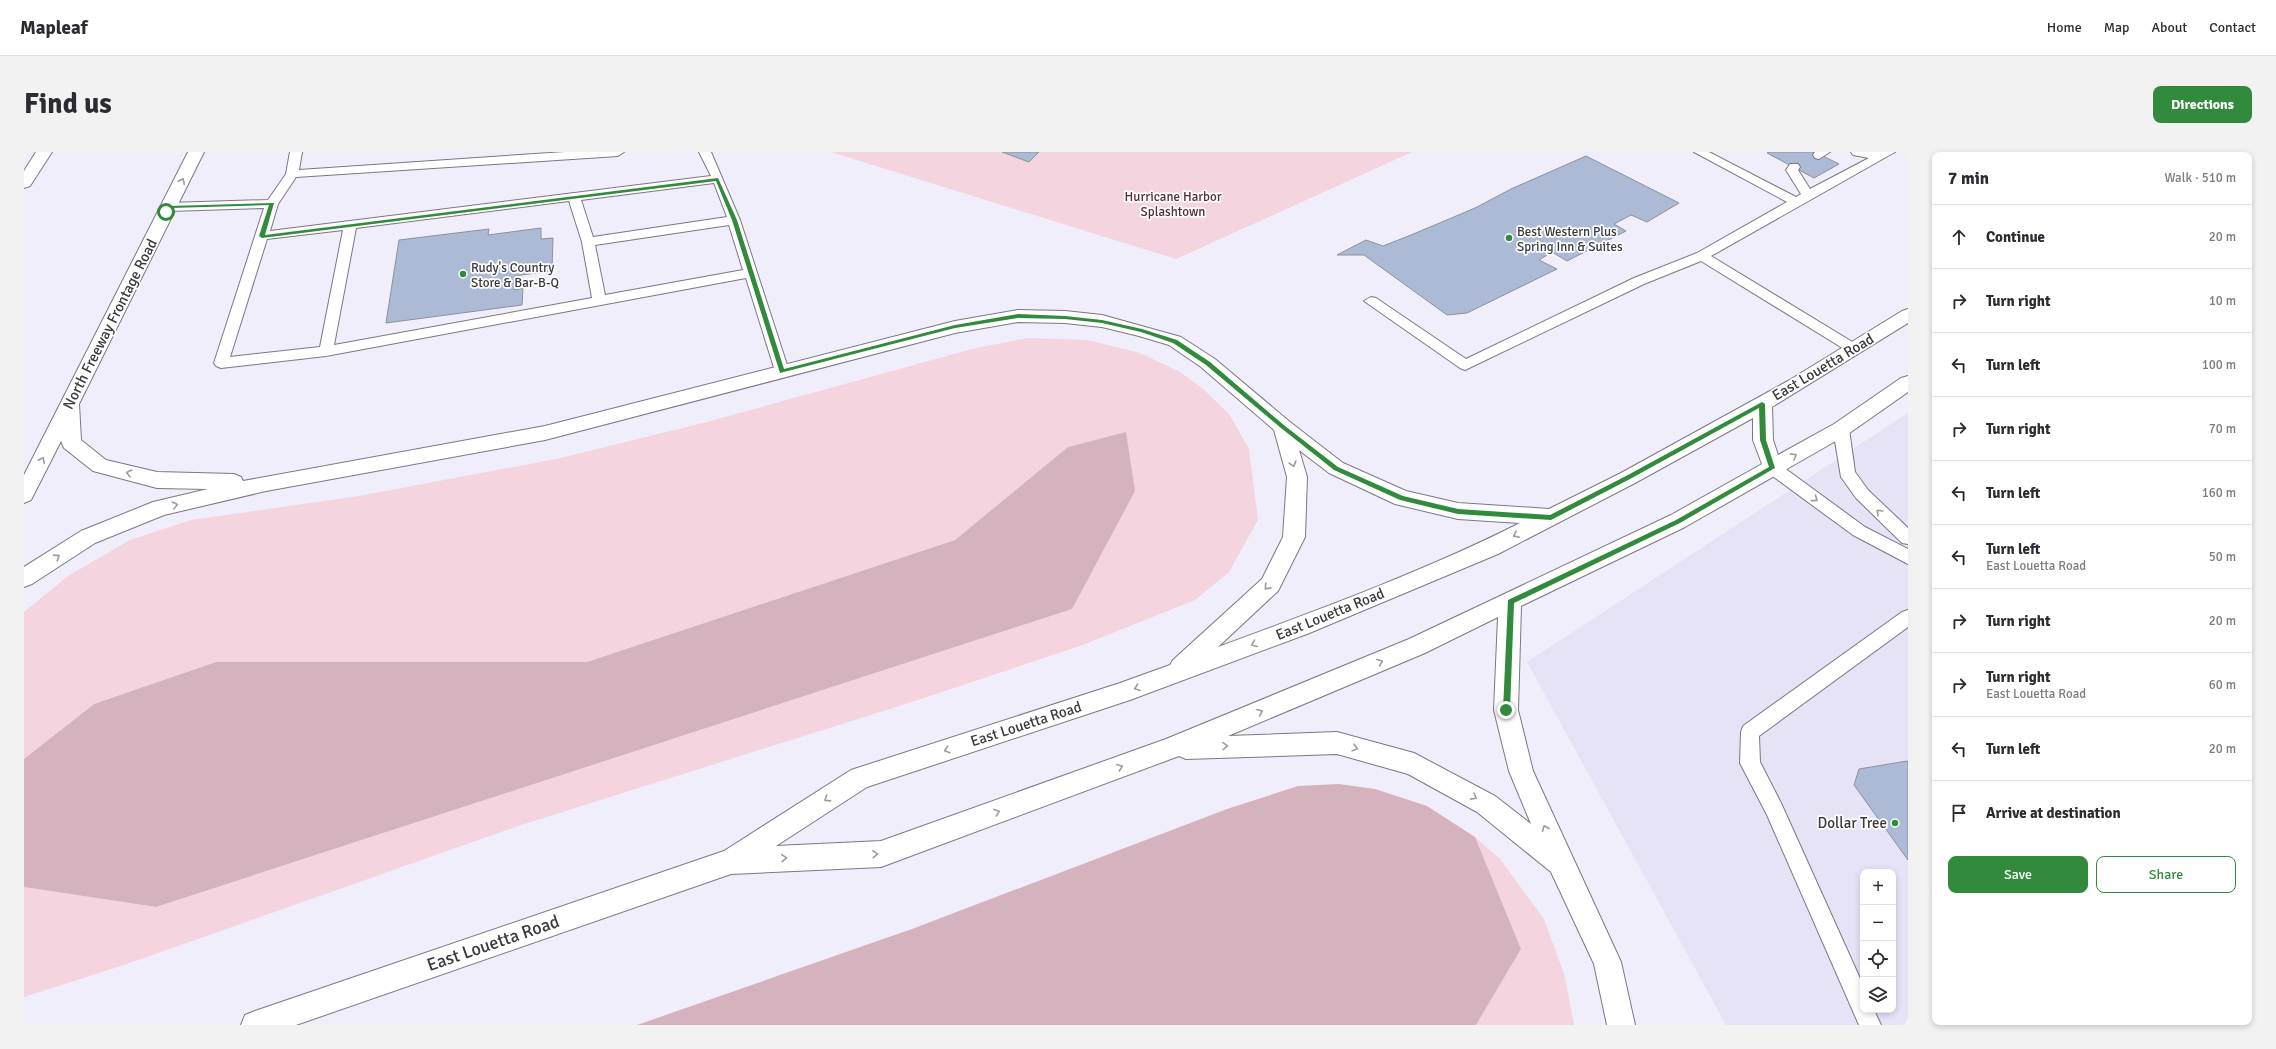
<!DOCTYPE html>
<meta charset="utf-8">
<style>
:root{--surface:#fff;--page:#f2f2f3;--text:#2b2b33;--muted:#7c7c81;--line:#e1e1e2;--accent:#328b3c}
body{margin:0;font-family:Signika,sans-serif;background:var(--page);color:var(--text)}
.controls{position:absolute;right:12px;bottom:12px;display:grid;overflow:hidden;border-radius:8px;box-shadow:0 2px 6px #0003}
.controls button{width:36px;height:36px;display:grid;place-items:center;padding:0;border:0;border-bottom:1px solid var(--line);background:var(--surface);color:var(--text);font:20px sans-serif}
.stop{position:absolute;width:12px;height:12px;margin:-9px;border:3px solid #328b3c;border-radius:50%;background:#fff}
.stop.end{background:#328b3c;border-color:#fff;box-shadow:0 1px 4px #0008}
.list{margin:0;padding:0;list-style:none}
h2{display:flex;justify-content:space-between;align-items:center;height:52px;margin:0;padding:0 16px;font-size:17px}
h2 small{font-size:13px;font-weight:400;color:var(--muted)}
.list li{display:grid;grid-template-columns:26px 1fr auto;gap:12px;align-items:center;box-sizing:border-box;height:64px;padding:0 16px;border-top:1px solid var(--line)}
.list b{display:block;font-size:15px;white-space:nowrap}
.list p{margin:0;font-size:13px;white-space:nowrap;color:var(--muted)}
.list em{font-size:13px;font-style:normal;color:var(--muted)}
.actions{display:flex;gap:8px;padding:12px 16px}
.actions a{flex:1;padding:9px 0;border:1px solid var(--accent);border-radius:8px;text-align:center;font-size:14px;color:var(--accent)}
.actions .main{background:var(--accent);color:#fff}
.icon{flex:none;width:22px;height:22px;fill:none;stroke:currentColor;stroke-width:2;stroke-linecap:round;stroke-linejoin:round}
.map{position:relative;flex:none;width:1884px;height:873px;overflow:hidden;border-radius:8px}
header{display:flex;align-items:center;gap:24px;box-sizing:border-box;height:56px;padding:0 20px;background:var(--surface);border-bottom:1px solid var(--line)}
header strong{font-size:19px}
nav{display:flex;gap:22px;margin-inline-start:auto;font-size:14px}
.intro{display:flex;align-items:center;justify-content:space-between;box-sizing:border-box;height:96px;padding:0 24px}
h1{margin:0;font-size:28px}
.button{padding:10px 18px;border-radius:8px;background:var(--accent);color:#fff;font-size:14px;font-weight:700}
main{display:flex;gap:24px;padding:0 24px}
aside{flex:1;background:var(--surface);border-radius:8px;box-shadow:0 2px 6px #0003}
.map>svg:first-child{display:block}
.built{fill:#e6e3f6;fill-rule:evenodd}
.green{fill:#f3d4df}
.forest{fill:#d4b3bf}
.building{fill:#adbad5;stroke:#8c919c}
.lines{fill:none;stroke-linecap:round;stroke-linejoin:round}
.lane-casing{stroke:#7a7883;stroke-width:2}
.secondary-casing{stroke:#7a7883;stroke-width:2}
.highway-casing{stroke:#7a7883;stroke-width:2}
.lane{fill:#fff;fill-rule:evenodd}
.secondary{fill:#fff;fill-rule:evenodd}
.highway{fill:#fff;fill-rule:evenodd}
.oneway{stroke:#9c9c9e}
.route{fill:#328b3c}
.poi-dot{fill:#328b3c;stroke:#fff;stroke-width:1.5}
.labels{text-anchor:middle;stroke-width:3.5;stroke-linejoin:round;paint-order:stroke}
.far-park-label{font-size:13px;fill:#56293d;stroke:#fff}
.far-poi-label{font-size:13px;fill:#39383d;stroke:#fff;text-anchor:start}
.street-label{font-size:15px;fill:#39383d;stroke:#fff}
.poi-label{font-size:15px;fill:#39383d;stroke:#fff;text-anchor:end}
.near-street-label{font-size:18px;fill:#39383d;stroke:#fff}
</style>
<header>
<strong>Mapleaf</strong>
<nav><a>Home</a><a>Map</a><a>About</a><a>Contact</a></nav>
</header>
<div class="intro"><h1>Find us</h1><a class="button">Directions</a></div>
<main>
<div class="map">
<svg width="1884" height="873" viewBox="0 0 1884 873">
<rect width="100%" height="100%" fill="#f0eefa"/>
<path class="built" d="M1884 261V873H1702L1503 510ZM1839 720H1869V858H1839Z"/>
<g class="green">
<path d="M807 0H1388L1152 107Z"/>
<path d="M1004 186 1063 188 1116 201 1156 220 1178 236 1205 262 1225 297 1234 368 1205 420 1171 448 1056 494 894 548 494 674 100 813 0 845V735L132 755 1048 457 1102 280 1044 295 931 388 563 510H192L70 552 0 607V460L44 424 106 388 167 368 335 344 537 306 679 271 952 196Z"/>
<path d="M1451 685 1476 707 1520 767 1541 825 1550 873H1452L1497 797Z"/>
</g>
<g class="forest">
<path d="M1102 280 1111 339 1048 457 132 755 0 735V607L70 552 192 510H563L931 388 1044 295Z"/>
<path d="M1315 632 1351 637 1403 654 1451 685 1497 797 1452 873H613L888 777 1203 657 1274 634Z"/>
</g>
<g class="building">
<path d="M978 0H1015L1005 10Z"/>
<path d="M1746 0H1791L1815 12 1790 26 1743 1Z"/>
<path d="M1562 4 1655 51 1623 70 1607 63 1590 72 1602 79 1543 109 1528 100 1515 108 1533 117 1443 161 1423 163 1340 103H1313L1342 88 1359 94 1387 83 1451 56 1487 37Z"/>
<path d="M517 76V87L529 86 528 119 490 124V138L499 136 498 153 362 171 375 88 465 77 464 83Z"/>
<path d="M1883 609 1884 611V708L1830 633 1835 617Z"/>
</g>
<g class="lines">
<g class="lane-casing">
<g id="lane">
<path d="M266 0H278L275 18 541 0H600L594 4 272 25 254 52 246 79 687 24 675 0H687L716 68 765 219 763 222H753L751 219 722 126 302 204 197 216 192 214 190 211 240 56 145 59 139 55 145 51 244 48 262 22ZM690 31 703 65 569 85 557 48ZM545 49 558 90 568 146 310 193 332 76ZM705 73 719 118 581 143 571 93ZM319 78 296 195 206 205 243 87Z"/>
<path d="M1670 0H1685L1772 45 1777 42 1762 18 1766 12H1774L1776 15 1774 18 1786 37 1845 6 1829 3 1827 0H1871L1687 104 1835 194 1837 197 1835 200H1825L1677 109 1620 132 1441 218 1436 216 1340 149 1347 145 1352 146 1442 207 1610 126 1673 101 1763 50Z"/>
<path d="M1791 0H1806L1795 7 1791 6 1789 3Z"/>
<path d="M1817 272 1822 273 1825 277 1831 320 1844 338 1884 376V392L1878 391 1832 346 1817 325 1809 277 1812 273Z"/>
<path d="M1749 310 1755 312 1841 375 1884 397V412L1829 383 1743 320 1741 316 1743 312Z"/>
<path d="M1884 458V475L1735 584 1736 610 1757 651 1839 833V858H1850L1857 873H1835L1743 663 1716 611 1717 580 1719 574 1878 460Z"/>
</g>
</g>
<g class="secondary-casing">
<path id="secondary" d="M164 0H180L55 252 57 288 82 308 133 320 210 322 217 325 219 329 521 274 931 169 994 158 1041 159 1078 163 1157 185 1191 207 1266 270 1319 311 1382 339 1434 351 1525 357 1597 321 1764 229 1878 159 1884 157V171L1748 255 1749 288 1754 303 1810 272 1877 226 1884 224V240L1824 282 1661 375 1497 454 1494 558 1509 619 1597 810 1611 873H1583L1570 812 1527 720 1453 660 1384 622 1313 602 1162 607 1155 604 857 715 707 722 272 873H217L221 863 231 859 700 699 827 618 1096 531 1146 513 1149 508 1238 427 1259 385 1263 325 1250 278 1177 215 1145 193 1115 184 1078 175 1041 171 994 170 931 181 521 288 242 339 140 363 71 391 8 432 0 435V415L57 379 129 350 184 337 133 336 69 319 40 296 37 289 7 348 0 351V323ZM1729 266V288L1738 312 1647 363 1385 487 1142 587 857 689 752 694 843 635 1106 548 1283 482 1474 402 1611 331ZM1275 298 1305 321 1371 352 1434 367 1496 371C1401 419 1294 458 1194 495L1254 439 1281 385 1283 325ZM1474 465 1470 558 1485 619 1507 672 1471 644 1390 601 1313 580 1204 584 1401 501Z"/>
</g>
<g class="highway-casing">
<path id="highway" d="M12 0H28L6 34 0 36V19Z"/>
</g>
<use href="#lane" class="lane"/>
<use href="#secondary" class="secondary"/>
<use href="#highway" class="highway"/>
</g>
<defs><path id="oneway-chevron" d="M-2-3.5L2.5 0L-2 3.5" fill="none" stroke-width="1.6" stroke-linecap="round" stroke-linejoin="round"/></defs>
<g class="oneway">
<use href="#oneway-chevron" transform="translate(158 29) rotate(-64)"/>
<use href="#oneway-chevron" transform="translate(1770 304) rotate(-29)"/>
<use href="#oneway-chevron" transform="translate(18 308) rotate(-63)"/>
<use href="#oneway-chevron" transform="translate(1269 312) rotate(74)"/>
<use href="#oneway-chevron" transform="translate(105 321) rotate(-166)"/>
<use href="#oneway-chevron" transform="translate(1791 347) rotate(36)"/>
<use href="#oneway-chevron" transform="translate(151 353) rotate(-14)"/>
<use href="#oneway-chevron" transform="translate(1855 360) rotate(-135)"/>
<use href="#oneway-chevron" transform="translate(1492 383) rotate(153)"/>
<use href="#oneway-chevron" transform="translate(33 405) rotate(-33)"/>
<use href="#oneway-chevron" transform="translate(1243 435) rotate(132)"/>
<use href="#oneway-chevron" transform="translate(1230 492) rotate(159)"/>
<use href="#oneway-chevron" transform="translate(1356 510) rotate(-23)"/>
<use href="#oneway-chevron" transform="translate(1113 536) rotate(160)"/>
<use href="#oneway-chevron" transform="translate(1236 560) rotate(-23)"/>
<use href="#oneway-chevron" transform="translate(1201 594) rotate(-2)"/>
<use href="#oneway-chevron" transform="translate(1331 596) rotate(15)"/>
<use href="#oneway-chevron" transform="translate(923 598) rotate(162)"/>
<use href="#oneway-chevron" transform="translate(1096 615) rotate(-20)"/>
<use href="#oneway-chevron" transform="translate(1450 645) rotate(29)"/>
<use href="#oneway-chevron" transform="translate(803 647) rotate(147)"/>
<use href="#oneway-chevron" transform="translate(973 660) rotate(-20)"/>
<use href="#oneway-chevron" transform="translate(1521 676) rotate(-113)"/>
<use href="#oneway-chevron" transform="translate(851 702) rotate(-4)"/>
<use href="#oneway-chevron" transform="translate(760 706) rotate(-3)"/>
</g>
<path class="route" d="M694 26 713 68 760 217 931 173 994 162 1041 164 1078 168 1118 177 1153 188 1186 210 1261 274 1314 315 1379 344 1434 357 1526 363 1602 324 1738 250 1741 252 1742 288 1751 316 1656 371 1490 451 1486 558 1482 561 1479 558 1484 448 1652 368 1745 315 1736 288 1735 256 1606 327 1527 368 1434 362 1376 348 1310 318 1257 276 1182 213 1149 191 1117 180 1078 171 1041 167 994 166 931 176 756 221 708 68 692 29 238 86 235 84 245 53 147 56 144 61 140 60 145 54 250 51 241 83Z"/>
<g class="poi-dot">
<circle cx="1485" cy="86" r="4"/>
<circle cx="439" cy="122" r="4"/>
<circle cx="1871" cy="671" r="4"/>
</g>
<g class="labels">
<g class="far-park-label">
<text x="1149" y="49">Hurricane Harbor<tspan x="1149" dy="15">Splashtown</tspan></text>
</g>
<g class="far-poi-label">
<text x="1493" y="84">Best Western Plus<tspan x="1493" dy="15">Spring Inn &amp; Suites</tspan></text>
<text x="447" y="120">Rudy's Country<tspan x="447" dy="15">Store &amp; Bar-B-Q</tspan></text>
</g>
<g class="street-label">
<text transform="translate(86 172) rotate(-63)" y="5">North Freeway Frontage Road</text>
<text transform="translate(1799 215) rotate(-31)" y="5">East Louetta Road</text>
<text transform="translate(1306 462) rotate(-22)" y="5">East Louetta Road</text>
<text transform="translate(1002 572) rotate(-18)" y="5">East Louetta Road</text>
</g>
<g class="poi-label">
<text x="1863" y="676">Dollar Tree</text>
</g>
<g class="near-street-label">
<text transform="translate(469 791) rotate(-19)" y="6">East Louetta Road</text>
</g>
</g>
</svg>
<div class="controls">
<button>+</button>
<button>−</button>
<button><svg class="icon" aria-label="locate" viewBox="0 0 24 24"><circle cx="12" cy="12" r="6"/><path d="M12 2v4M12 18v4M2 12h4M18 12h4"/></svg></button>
<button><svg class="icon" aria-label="layers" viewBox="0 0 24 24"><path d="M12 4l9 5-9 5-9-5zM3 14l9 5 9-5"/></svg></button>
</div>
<div class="stop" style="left:142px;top:60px"></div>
<div class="stop end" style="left:1482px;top:558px"></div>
</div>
<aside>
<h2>7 min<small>Walk · 510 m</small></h2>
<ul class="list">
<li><svg class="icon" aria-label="ahead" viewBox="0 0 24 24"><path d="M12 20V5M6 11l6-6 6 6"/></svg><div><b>Continue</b></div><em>20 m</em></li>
<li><svg class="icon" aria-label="right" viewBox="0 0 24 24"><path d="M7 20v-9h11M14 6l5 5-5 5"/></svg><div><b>Turn right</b></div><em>10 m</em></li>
<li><svg class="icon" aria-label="left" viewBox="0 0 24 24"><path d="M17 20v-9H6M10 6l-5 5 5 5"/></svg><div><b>Turn left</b></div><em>100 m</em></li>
<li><svg class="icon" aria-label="right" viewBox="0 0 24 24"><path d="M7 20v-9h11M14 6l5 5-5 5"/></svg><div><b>Turn right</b></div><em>70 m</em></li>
<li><svg class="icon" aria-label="left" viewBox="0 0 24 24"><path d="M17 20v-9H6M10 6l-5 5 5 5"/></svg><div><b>Turn left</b></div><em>160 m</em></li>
<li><svg class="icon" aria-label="left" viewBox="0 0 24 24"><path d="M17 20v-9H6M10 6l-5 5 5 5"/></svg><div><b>Turn left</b><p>East Louetta Road</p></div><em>50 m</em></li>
<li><svg class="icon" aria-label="right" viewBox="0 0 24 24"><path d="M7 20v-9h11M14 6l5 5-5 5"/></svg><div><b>Turn right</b></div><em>20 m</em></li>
<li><svg class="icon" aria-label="right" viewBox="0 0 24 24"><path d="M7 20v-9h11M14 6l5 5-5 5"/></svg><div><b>Turn right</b><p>East Louetta Road</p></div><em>60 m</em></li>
<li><svg class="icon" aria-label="left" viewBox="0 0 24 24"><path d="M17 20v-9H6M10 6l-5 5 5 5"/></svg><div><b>Turn left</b></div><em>20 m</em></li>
<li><svg class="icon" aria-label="arrive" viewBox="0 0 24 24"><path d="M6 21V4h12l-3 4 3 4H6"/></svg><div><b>Arrive at destination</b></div></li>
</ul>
<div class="actions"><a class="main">Save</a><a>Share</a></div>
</aside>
</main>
